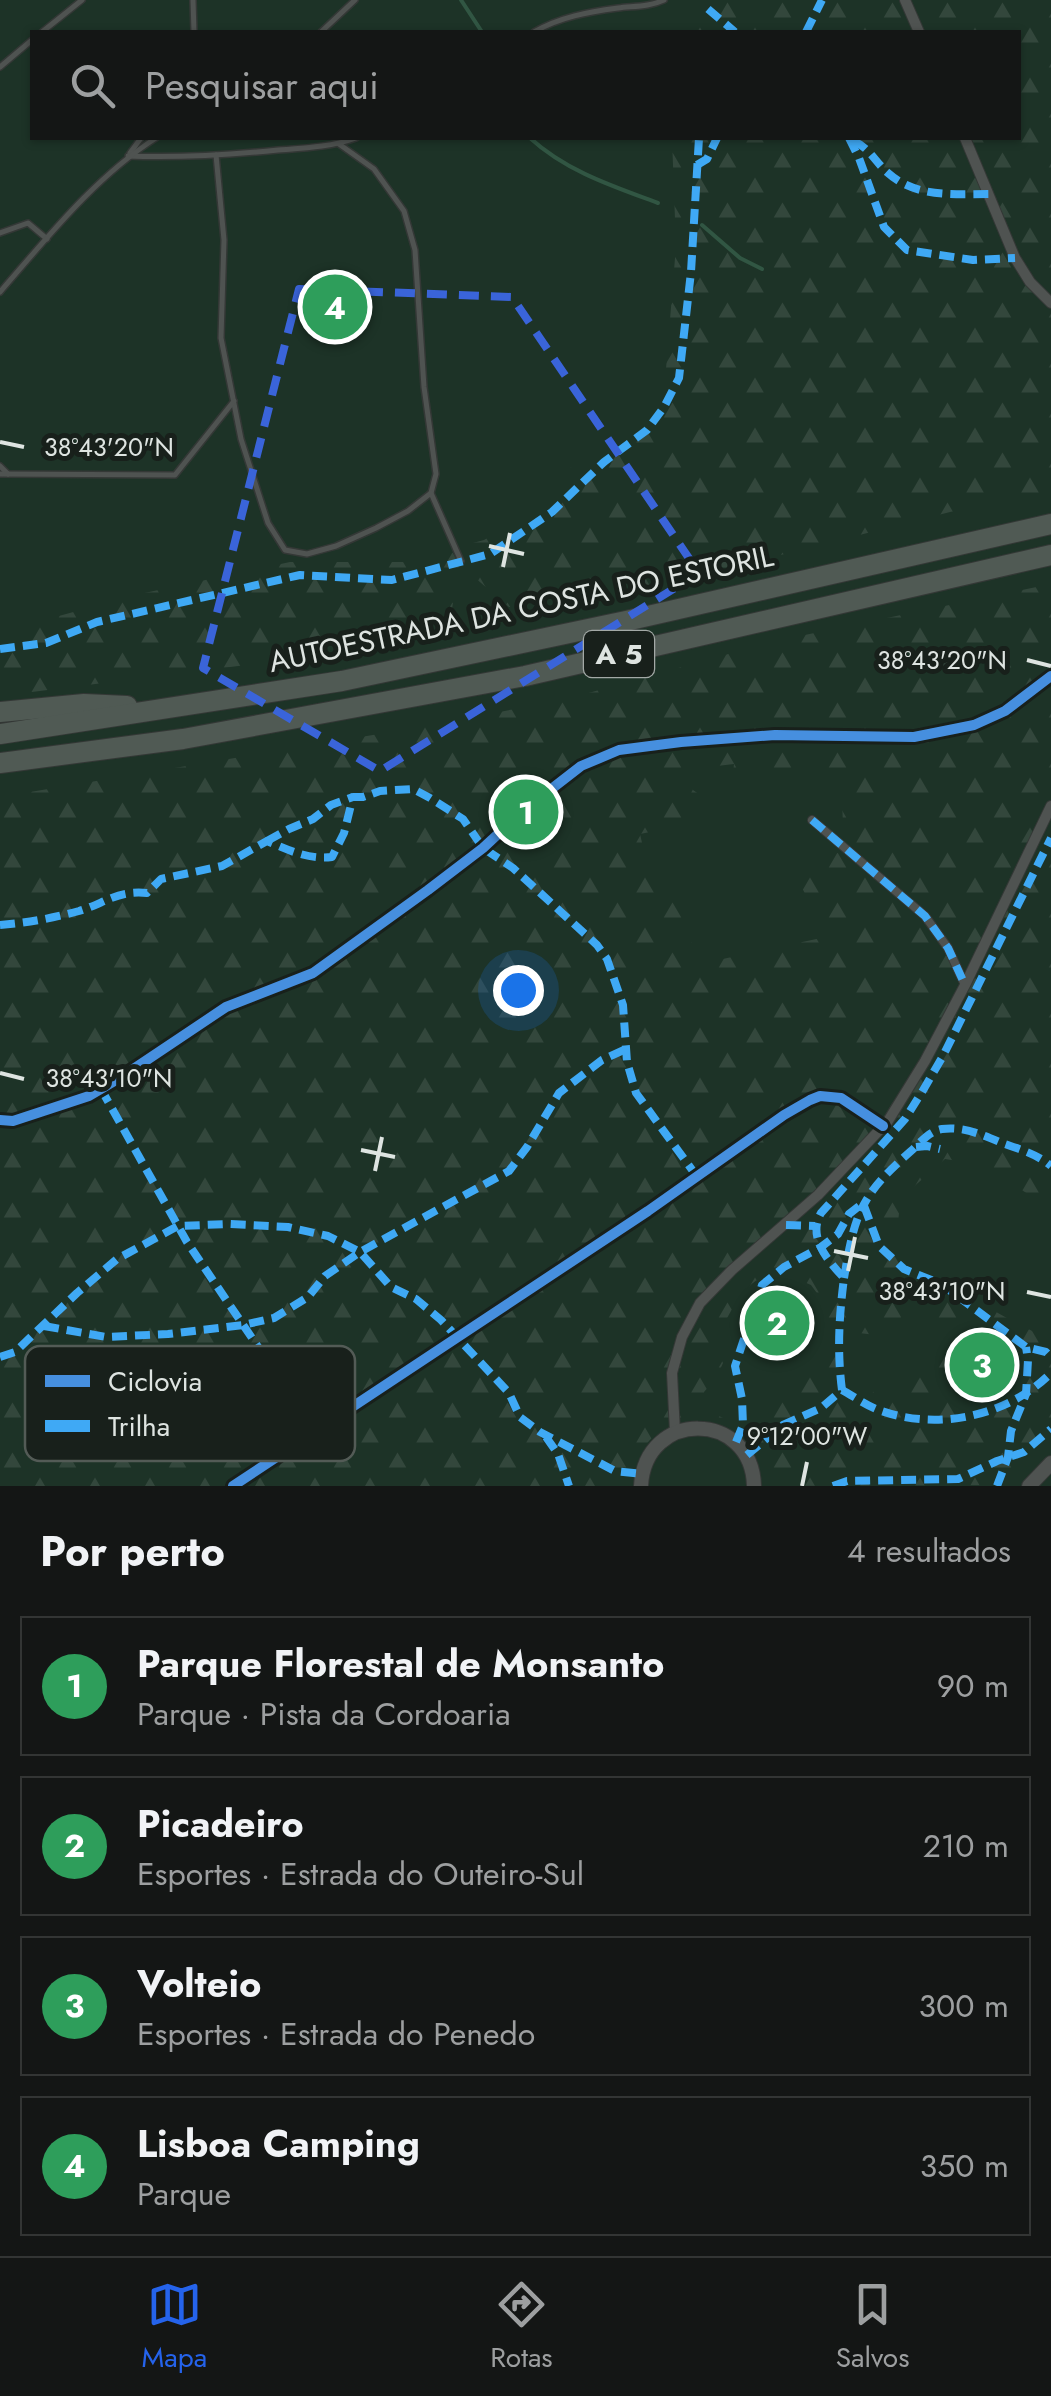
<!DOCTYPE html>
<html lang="pt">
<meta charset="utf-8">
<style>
:root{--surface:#141615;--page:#1d1f1e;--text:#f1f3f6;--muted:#9d9fa0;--line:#333534;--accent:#2563eb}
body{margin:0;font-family:Jost,sans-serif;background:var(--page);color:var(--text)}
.you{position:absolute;left:518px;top:990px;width:35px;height:35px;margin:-25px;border:8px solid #fff;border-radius:50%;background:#1a73e8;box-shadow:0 0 0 15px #1a73e833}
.badge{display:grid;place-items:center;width:65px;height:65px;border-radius:50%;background:var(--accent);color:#fff;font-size:32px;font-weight:700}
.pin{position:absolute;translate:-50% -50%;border:5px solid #fff;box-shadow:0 2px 10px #0006}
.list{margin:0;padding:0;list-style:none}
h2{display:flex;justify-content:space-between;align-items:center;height:130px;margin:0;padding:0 40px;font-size:42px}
h2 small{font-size:32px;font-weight:400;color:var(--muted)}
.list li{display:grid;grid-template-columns:65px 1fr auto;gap:30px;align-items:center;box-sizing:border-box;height:140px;margin:0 20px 20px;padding:0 20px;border:2px solid var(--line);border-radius:0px}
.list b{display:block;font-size:38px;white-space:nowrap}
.list p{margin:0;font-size:32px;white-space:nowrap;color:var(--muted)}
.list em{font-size:32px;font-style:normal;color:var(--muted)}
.icon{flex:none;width:55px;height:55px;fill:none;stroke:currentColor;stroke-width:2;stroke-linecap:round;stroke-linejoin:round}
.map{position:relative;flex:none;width:1051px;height:1486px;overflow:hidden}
.search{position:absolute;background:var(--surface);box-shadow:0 2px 8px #0004;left:30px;right:30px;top:30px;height:110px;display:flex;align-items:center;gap:25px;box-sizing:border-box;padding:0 35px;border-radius:0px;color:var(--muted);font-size:38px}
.sheet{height:770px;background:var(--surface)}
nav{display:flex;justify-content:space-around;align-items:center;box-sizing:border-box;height:140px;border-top:2px solid var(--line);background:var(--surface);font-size:28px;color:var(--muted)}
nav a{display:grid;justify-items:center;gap:5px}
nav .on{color:var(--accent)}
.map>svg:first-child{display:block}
.green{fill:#1d3327;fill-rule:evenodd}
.forest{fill:url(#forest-firs);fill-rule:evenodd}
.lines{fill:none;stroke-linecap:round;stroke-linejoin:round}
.stream{stroke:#315643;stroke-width:4}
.service-casing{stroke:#343836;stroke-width:8}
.pedestrian-casing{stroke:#343836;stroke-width:10}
.minor-casing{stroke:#343836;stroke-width:12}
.tertiary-casing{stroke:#343836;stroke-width:16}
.motorway-casing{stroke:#343836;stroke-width:22}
.service{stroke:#4f5351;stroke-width:5}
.pedestrian{stroke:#4f5351;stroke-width:8}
.minor{stroke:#4f5351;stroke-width:10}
.tertiary{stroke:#4f5351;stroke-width:14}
.motorway{stroke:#505a54;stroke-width:20}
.quiet{stroke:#3fa9f5;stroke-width:8;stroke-dasharray:15 8;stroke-linecap:butt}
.cycleway-casing{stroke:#18201b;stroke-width:16}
.cycleway{stroke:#468fdf;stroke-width:10}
.marked{fill:none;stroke:#3a64d9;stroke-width:8;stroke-dasharray:20 12;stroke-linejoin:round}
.ticks{fill:none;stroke:#dee4e1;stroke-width:4}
.labels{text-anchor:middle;stroke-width:10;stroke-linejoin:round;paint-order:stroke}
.shield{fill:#18201b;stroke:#a3a9a6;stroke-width:2.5}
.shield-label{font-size:28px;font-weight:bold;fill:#dee4e1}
.street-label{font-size:30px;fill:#dee4e1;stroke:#18201b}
.key{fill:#18201b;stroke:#535b56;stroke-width:2.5}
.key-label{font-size:28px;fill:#dee4e1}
.ticks-label{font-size:25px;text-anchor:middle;fill:#dee4e1;stroke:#18201b;stroke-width:10;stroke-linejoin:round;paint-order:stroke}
</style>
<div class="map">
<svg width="1051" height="1486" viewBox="0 0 1051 1486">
<defs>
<pattern id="forest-firs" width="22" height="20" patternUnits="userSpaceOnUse" patternTransform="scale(2.5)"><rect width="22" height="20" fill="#1d3327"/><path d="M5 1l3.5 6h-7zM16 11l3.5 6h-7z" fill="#33473c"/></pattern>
</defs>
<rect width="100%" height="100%" fill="#1a1e1c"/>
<path class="green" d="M0 0H1051V1486H0ZM32 32H1018V138H32Z"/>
<g class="forest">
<path d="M698 0H1051V491L950 512 733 567 664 588 606 595 567 603 509 607 459 564 450 622 420 638 325 655 0 696V630L19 627 135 595 290 562H403L484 540 512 524 584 455 644 413 666 369 676 246 672 138H1018V32H689Z"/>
<path d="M1051 584V1209L991 1170 978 1164 945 1159 901 1198C900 1208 897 1221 899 1230 909 1266 1017 1327 1051 1339V1445L1011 1485 763 1486C762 1398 636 1397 632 1486H0V797L415 728 567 699 771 642ZM734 764 733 774H841L844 851 792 867 826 937 699 964 669 879 645 856 640 834 715 819 713 804 693 790 691 769ZM785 1274 811 1285 825 1304 822 1345 815 1354 800 1364 788 1378 774 1407 752 1421 725 1419 705 1409 704 1392 716 1378 723 1363 714 1345C725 1322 742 1282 768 1275 774 1274 779 1275 785 1274ZM922 1303 946 1335 882 1382 863 1404 848 1402 836 1388V1357L842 1331 876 1335ZM984 1341C1029 1356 984 1406 964 1374 953 1357 968 1344 984 1341Z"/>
</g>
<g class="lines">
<g class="stream">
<path d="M461 0 482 32"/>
<path d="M530 138C566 171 612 186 658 203"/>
<path d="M702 225 740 258 762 269"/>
</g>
<g class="service-casing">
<g id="service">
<path d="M193 0 194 32"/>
<path d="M42 32 82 0"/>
<path d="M321 32 355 0"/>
<path d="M534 32C560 17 588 12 618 8 634 6 649 7 664 0"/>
<path d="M0 67 32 40"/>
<path d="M130 153 141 138"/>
<path d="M216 155 224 240 221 338 241 439 268 523 285 550 307 554 336 546 376 528 408 511 431 493 436 474 424 387 415 250 404 211 374 169 339 144"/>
<path d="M128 156C179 158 228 155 278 150 305 148 331 147 356 138"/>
<path d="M0 233 28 223 47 239"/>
<path d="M0 292C47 238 95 177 156 138"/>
<path d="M0 466 8 474"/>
<path d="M0 474 175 475 234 401"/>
<path d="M431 493 461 561"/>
</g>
</g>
<g class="pedestrian-casing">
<path id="pedestrian" d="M812 820 925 916 948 948 965 985"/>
</g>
<g class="minor-casing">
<g id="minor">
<path d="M905 0 919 32"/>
<path d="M965 138 1015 258 1030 282 1051 303"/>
<path d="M0 1120 13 1121 89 1096 123 1076 226 1007 313 973 428 890 483 848 523 811 581 766 619 750 681 742 775 735 914 737 974 725 1005 711 1051 676"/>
<path d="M675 1432 672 1373 682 1337 700 1303 732 1270 818 1195 888 1121 925 1061 965 985 1051 806"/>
<path d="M233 1486 648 1211 784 1115 810 1100 820 1096 841 1098 883 1126"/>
</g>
</g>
<g class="tertiary-casing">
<g id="tertiary">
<path d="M641 1486C645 1409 752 1410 754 1486"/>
<path d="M1029 1486 1051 1463"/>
</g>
</g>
<g class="motorway-casing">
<g id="motorway">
<path d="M0 712 84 704 127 706"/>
<path d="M0 734 342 681 626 621 1051 524"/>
<path d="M0 763 183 739 525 676 1051 555"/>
</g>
</g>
<use href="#service" class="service"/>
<use href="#pedestrian" class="pedestrian"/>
<use href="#minor" class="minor"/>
<use href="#tertiary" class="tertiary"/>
<use href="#motorway" class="motorway"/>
<g class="quiet">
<path d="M708 9 735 32"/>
<path d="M806 32 822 0"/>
<path d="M849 138 859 158 884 227 907 250 973 260 1015 258"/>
<path d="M853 141C869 147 875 162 888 173 916 198 954 194 989 194"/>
<path d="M697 165 707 159 717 138"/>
<path d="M0 649 46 643 97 622 300 575 392 580 490 554 552 512 604 462 647 430 664 407 679 378 691 272 699 138"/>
<path d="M812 820 925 916 948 948 965 985"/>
<path d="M267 841 289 829 313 819 331 805 353 797"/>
<path d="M0 925C27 923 53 918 79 911 105 903 118 890 147 893L161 879 222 866 267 841C288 850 309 860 332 857L344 833 353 797H363L380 791 413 789 430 798 463 819 483 848 513 868 597 945 607 959 623 1005 627 1062 636 1093 698 1178"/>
<path d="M101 1089 187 1242 315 1431"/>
<path d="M916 1147 927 1146 940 1149"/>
<path d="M786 1225 815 1226"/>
<path d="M844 1278C855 1213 860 1196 911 1151 920 1143 929 1131 942 1129 963 1126 983 1135 1002 1143 1019 1149 1037 1154 1051 1166"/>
<path d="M44 1326 106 1337 168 1334 243 1325 274 1318 308 1297 325 1276 360 1252 509 1171 527 1147 559 1093 602 1060 626 1049"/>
<path d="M0 1357 15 1352 77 1293 117 1259 178 1226 229 1224 288 1227 328 1236 360 1252 391 1287 416 1299 441 1320 509 1393 520 1417 540 1432 615 1471 642 1474"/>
<path d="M842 1390C837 1351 839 1317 844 1278 828 1261 807 1237 821 1213L905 1119 922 1092 943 1056 1051 838"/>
<path d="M842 1390C853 1396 864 1404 876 1409 935 1432 1007 1417 1051 1373"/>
<path d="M546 1437 558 1454 569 1486"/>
<path d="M736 1442 743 1425 742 1399 735 1366 762 1285 784 1267 821 1247 838 1234 849 1214 863 1203 879 1246 904 1269 941 1284 1026 1347 1046 1352 1051 1357"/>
<path d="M747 1455 783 1425 821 1408 842 1390"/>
<path d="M833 1486 847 1481 958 1479 997 1461 1024 1452 1051 1429"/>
<path d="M997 1486 1008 1457 1011 1431 1026 1394 1028 1360 1026 1347"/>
</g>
<g class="cycleway-casing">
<g id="cycleway">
<path d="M0 1120 13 1121 89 1096 123 1076 226 1007 313 973 428 890 483 848 523 811 581 766 619 750 681 742 775 735 914 737 974 725 1005 711 1051 676"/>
<path d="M233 1486 648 1211 784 1115 810 1100 820 1096 841 1098 883 1126"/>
</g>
</g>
<use href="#cycleway" class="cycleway"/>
</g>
<path class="marked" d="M299 289 512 297 699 573 380 771 203 668Z"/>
<path class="ticks" d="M0 442 24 447M489 546 524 554M503 567 510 533M1027 660 1051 666M0 1073 24 1079M361 1150 395 1157M375 1171 382 1137M834 1251 868 1258M848 1271 855 1237M1027 1292 1051 1297M802 1486 807 1462"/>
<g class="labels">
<rect class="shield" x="584" y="631" width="70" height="46" rx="8"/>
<g class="shield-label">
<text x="619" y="664">A 5</text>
</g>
<g class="street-label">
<text transform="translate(521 609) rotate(-12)" y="10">AUTOESTRADA DA COSTA DO ESTORIL</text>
</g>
</g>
<rect x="25" y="1346" width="330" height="115" rx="15" class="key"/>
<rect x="45" y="1375" width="45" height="12" fill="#468fdf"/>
<rect x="45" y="1420" width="45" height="12" fill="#3fa9f5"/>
<g class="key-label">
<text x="108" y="1391">Ciclovia</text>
<text x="108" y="1436">Trilha</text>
</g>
<g class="ticks-label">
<text x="109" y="456">38°43'20"N</text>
<text x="942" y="669">38°43'20"N</text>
<text x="109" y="1087">38°43'10"N</text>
<text x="942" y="1300">38°43'10"N</text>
<text x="807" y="1445">9°12'00"W</text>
</g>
</svg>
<div class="you"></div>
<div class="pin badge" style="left:526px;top:812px;background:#2e9e5b">1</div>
<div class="pin badge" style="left:777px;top:1323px;background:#2e9e5b">2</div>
<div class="pin badge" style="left:982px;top:1365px;background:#2e9e5b">3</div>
<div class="pin badge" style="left:335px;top:307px;background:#2e9e5b">4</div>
<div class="search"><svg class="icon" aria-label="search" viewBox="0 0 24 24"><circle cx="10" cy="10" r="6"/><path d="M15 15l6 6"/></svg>Pesquisar aqui</div>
</div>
<section class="sheet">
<h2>Por perto<small>4 resultados</small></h2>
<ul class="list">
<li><span class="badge" style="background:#2e9e5b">1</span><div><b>Parque Florestal de Monsanto</b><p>Parque · Pista da Cordoaria</p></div><em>90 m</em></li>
<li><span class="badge" style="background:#2e9e5b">2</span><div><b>Picadeiro</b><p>Esportes · Estrada do Outeiro-Sul</p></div><em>210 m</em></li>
<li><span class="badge" style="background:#2e9e5b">3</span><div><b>Volteio</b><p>Esportes · Estrada do Penedo</p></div><em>300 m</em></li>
<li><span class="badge" style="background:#2e9e5b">4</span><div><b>Lisboa Camping</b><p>Parque</p></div><em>350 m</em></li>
</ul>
</section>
<nav>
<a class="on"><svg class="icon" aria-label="map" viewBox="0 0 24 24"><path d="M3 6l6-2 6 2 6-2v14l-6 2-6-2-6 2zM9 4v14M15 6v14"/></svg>Mapa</a>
<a><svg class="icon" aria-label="directions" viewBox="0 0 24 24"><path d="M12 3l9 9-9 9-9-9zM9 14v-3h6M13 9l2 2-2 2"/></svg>Rotas</a>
<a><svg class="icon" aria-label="saved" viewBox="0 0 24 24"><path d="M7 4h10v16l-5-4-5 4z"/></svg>Salvos</a>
</nav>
